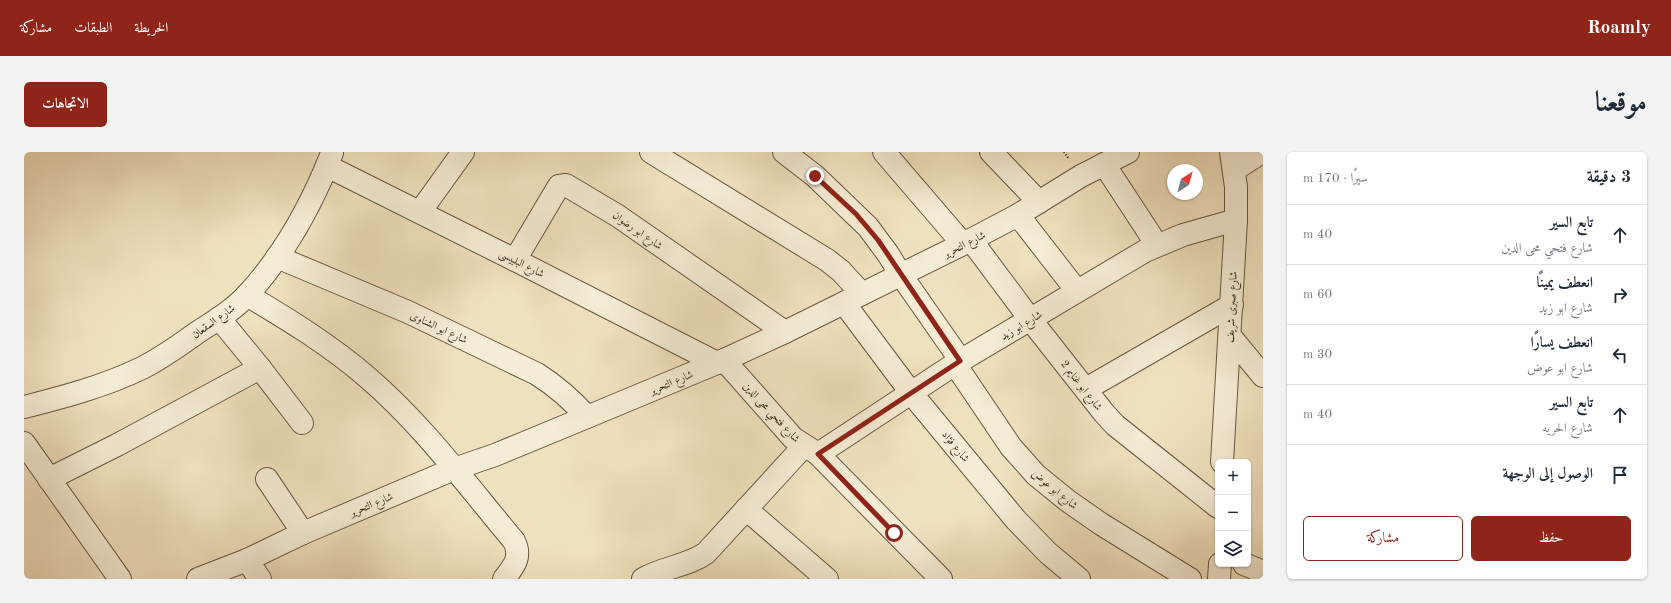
<!DOCTYPE html>
<html lang="ar">
<meta charset="utf-8">
<style>
:root{--surface:#fff;--page:#f2f2f3;--text:#1f2937;--muted:#747a83;--line:#e0e1e3;--accent:#8f2418}
body{margin:0;font-family:"Old Standard TT",Amiri,serif;background:var(--page);color:var(--text);direction:rtl}
.controls{position:absolute;right:12px;bottom:12px;display:grid;overflow:hidden;border-radius:6px;box-shadow:0 1px 3px #0004}
.controls button{width:36px;height:36px;display:grid;place-items:center;padding:0;border:0;border-bottom:1px solid var(--line);background:var(--surface);color:var(--text);font:20px sans-serif}
.compass{position:absolute;left:1143px;top:12px;width:36px;height:36px;border-radius:50%;background:var(--surface);box-shadow:0 1px 3px #0004;rotate:36deg}
.stop{position:absolute;width:12px;height:12px;margin:-9px;border:3px solid #8f2418;border-radius:50%;background:#fff}
.stop.end{background:#8f2418;border-color:#fff;box-shadow:0 1px 4px #0008}
.list{margin:0;padding:0;list-style:none}
h2{display:flex;justify-content:space-between;align-items:center;height:52px;margin:0;padding:0 16px;font-size:17px}
h2 small{font-size:13px;font-weight:400;color:var(--muted)}
.list li{display:grid;grid-template-columns:26px 1fr auto;gap:12px;align-items:center;box-sizing:border-box;height:60px;padding:0 16px;border-top:1px solid var(--line)}
.list b{display:block;font-size:15px;white-space:nowrap}
.list p{margin:0;font-size:13px;white-space:nowrap;color:var(--muted)}
.list em{font-size:13px;font-style:normal;color:var(--muted)}
.actions{display:flex;gap:8px;padding:12px 16px}
.actions a{flex:1;padding:9px 0;border:1px solid var(--accent);border-radius:6px;text-align:center;font-size:14px;color:var(--accent)}
.actions .main{background:var(--accent);color:#fff}
.icon{flex:none;width:22px;height:22px;fill:none;stroke:currentColor;stroke-width:2;stroke-linecap:round;stroke-linejoin:round}
.map{position:relative;flex:none;width:1239px;height:427px;overflow:hidden;direction:ltr;border-radius:6px}
header{display:flex;align-items:center;gap:24px;box-sizing:border-box;height:56px;padding:0 20px;background:var(--accent);color:#fff}
header strong{font-size:19px}
nav{display:flex;gap:22px;margin-inline-start:auto;font-size:14px}
.intro{display:flex;align-items:center;justify-content:space-between;box-sizing:border-box;height:96px;padding:0 24px}
h1{margin:0;font-size:28px}
.button{padding:10px 18px;border-radius:6px;background:var(--accent);color:#fff;font-size:14px;font-weight:700}
main{display:flex;gap:24px;padding:0 24px}
aside{flex:1;background:var(--surface);border-radius:6px;box-shadow:0 1px 3px #0004}
.map>svg:first-child{display:block}
.lines{fill:none;stroke-linecap:round;stroke-linejoin:round}
.street-casing{stroke:#665741;stroke-width:24}
.path{stroke:#382917;stroke-width:2.5;stroke-dasharray:1 2;stroke-linecap:butt}
.street{stroke:#f5ecd5;stroke-width:22}
.route{stroke:#8f2418;stroke-width:5}
.labels{text-anchor:middle;stroke-width:3;stroke-linejoin:round;paint-order:stroke}
.street-label{font-size:11px;fill:#382917;stroke:#f5ecd5}
</style>
<header>
<strong>Roamly</strong>
<nav><a>الخريطة</a><a>الطبقات</a><a>مشاركة</a></nav>
</header>
<div class="intro"><h1>موقعنا</h1><a class="button">الاتجاهات</a></div>
<main>
<aside>
<h2>3 دقيقة<small>سيرًا · 170 m</small></h2>
<ul class="list">
<li><svg class="icon" aria-label="ahead" viewBox="0 0 24 24"><path d="M12 20V5M6 11l6-6 6 6"/></svg><div><b>تابع السير</b><p>شارع فتحي محى الدين</p></div><em>40 m</em></li>
<li><svg class="icon" aria-label="right" viewBox="0 0 24 24"><path d="M7 20v-9h11M14 6l5 5-5 5"/></svg><div><b>انعطف يمينًا</b><p>شارع ابو زيد</p></div><em>60 m</em></li>
<li><svg class="icon" aria-label="left" viewBox="0 0 24 24"><path d="M17 20v-9H6M10 6l-5 5 5 5"/></svg><div><b>انعطف يسارًا</b><p>شارع ابو عوض</p></div><em>30 m</em></li>
<li><svg class="icon" aria-label="ahead" viewBox="0 0 24 24"><path d="M12 20V5M6 11l6-6 6 6"/></svg><div><b>تابع السير</b><p>شارع الحريه</p></div><em>40 m</em></li>
<li><svg class="icon" aria-label="arrive" viewBox="0 0 24 24"><path d="M6 21V4h12l-3 4 3 4H6"/></svg><div><b>الوصول إلى الوجهة</b></div></li>
</ul>
<div class="actions"><a class="main">حفظ</a><a>مشاركة</a></div>
</aside>
<div class="map">
<svg width="1239" height="427" viewBox="0 0 1239 427">
<rect width="100%" height="100%" fill="#f0e1be"/>
<filter id="stains"><feTurbulence type="fractalNoise" baseFrequency=".005" numOctaves="4"/><feColorMatrix values="0 0 0 0 .2 0 0 0 0 .09 0 0 0 0 .02 0 0 0 .5 -.17"/></filter>
<radialGradient id="worn" r=".72"><stop offset=".6" stop-color="#630" stop-opacity="0"/><stop offset="1" stop-color="#630" stop-opacity=".3"/></radialGradient>
<g class="lines">
<g class="street-casing">
<g id="street">
<path d="M627 0 803 108 817 119 838 142"/>
<path d="M760 0 791 24 844 75 864 102 877 123 937 209"/>
<path d="M860 0 939 92"/>
<path d="M967 0 1015 50"/>
<path d="M1080 12 1133 93"/>
<path d="M303 14 491 108 693 211"/>
<path d="M1210 18 1238 0"/>
<path d="M396 60 439 0"/>
<path d="M994 63 1053 139"/>
<path d="M947 88 1006 167 1080 261 1091 273 1194 355"/>
<path d="M253 105 384 160 513 222C532 234 548 248 563 265"/>
<path d="M491 108 533 37 535 34 542 33 594 64 761 180"/>
<path d="M223 143C265 168 306 193 343 225 399 273 443 333 490 389 498 405 490 414 480 427"/>
<path d="M820 151 888 242 992 368 1024 401 1055 427"/>
<path d="M195 166 236 216 278 271"/>
<path d="M1206 184 1239 224"/>
<path d="M700 208 769 286 794 302 917 427"/>
<path d="M931 212 987 295 1012 323 1044 349 1077 372 1166 427"/>
<path d="M1062 237 1208 153"/>
<path d="M0 255C40 245 81 234 118 216 138 206 156 193 174 180 191 169 211 157 225 141 261 101 288 52 308 1"/>
<path d="M0 291 96 427"/>
<path d="M794 302 931 212 1121 99 1159 83 1212 68"/>
<path d="M1198 310 1212 68V35L1207 0"/>
<path d="M25 327 93 293 236 216"/>
<path d="M243 327 279 381"/>
<path d="M722 357 803 427"/>
<path d="M223 408 236 427"/>
<path d="M1220 412 1239 420"/>
<path d="M174 427 223 408 279 381 430 317 471 303 563 265 700 208 761 180 939 92 994 63 1057 24 1104 0"/>
<path d="M619 427C640 415 664 414 682 401L780 294"/>
<path d="M1195 427 1196 412"/>
</g>
</g>
<path class="path" d="M1040 0 1045 7"/>
<use href="#street" class="street"/>
</g>
<g class="lines">
<path class="route" d="M791 24 832 62 854 88 936 209 794 302 870 381"/>
</g>
<g class="labels">
<g class="street-label">
<text transform="translate(614 78) rotate(35)" y="4">شارع ابو رضوان</text>
<text transform="translate(940 92) rotate(-27)" y="4">شارع التحرير</text>
<text transform="translate(498 111) rotate(27)" y="4">شارع البلبيسى</text>
<text transform="translate(1207 155) rotate(-87)" y="4">شارع صبرى شريف</text>
<text transform="translate(189 169) rotate(-36)" y="4">شارع السقعان</text>
<text transform="translate(997 173) rotate(-31)" y="4">شارع ابو زيد</text>
<text transform="translate(415 175) rotate(25)" y="4">شارع ابو الشناوى</text>
<text transform="translate(647 230) rotate(-23)" y="4">شارع التحرير</text>
<text transform="translate(1058 233) rotate(52)" y="4">شارع ابو غنايم 2</text>
<text transform="translate(748 260) rotate(47)" y="4">شارع فتحي محى الدين</text>
<text transform="translate(932 294) rotate(51)" y="4">شارع فؤاد</text>
<text transform="translate(1031 337) rotate(39)" y="4">شارع ابو عوض</text>
<text transform="translate(347 352) rotate(-23)" y="4">شارع التحرير</text>
</g>
</g>
<rect width="100%" height="100%" filter="url(#stains)"/>
<rect width="100%" height="100%" fill="url(#worn)"/>
</svg>
<div class="controls">
<button>+</button>
<button>−</button>
<button><svg class="icon" aria-label="layers" viewBox="0 0 24 24"><path d="M12 4l9 5-9 5-9-5zM3 14l9 5 9-5"/></svg></button>
</div>
<svg class="compass" viewBox="-18 -18 36 36"><path d="M0-13l5 13h-10z" fill="#e53935"/><path d="M0 13l5-13h-10z" fill="#747a83"/></svg>
<div class="stop" style="left:870px;top:381px"></div>
<div class="stop end" style="left:791px;top:24px"></div>
</div>
</main>
